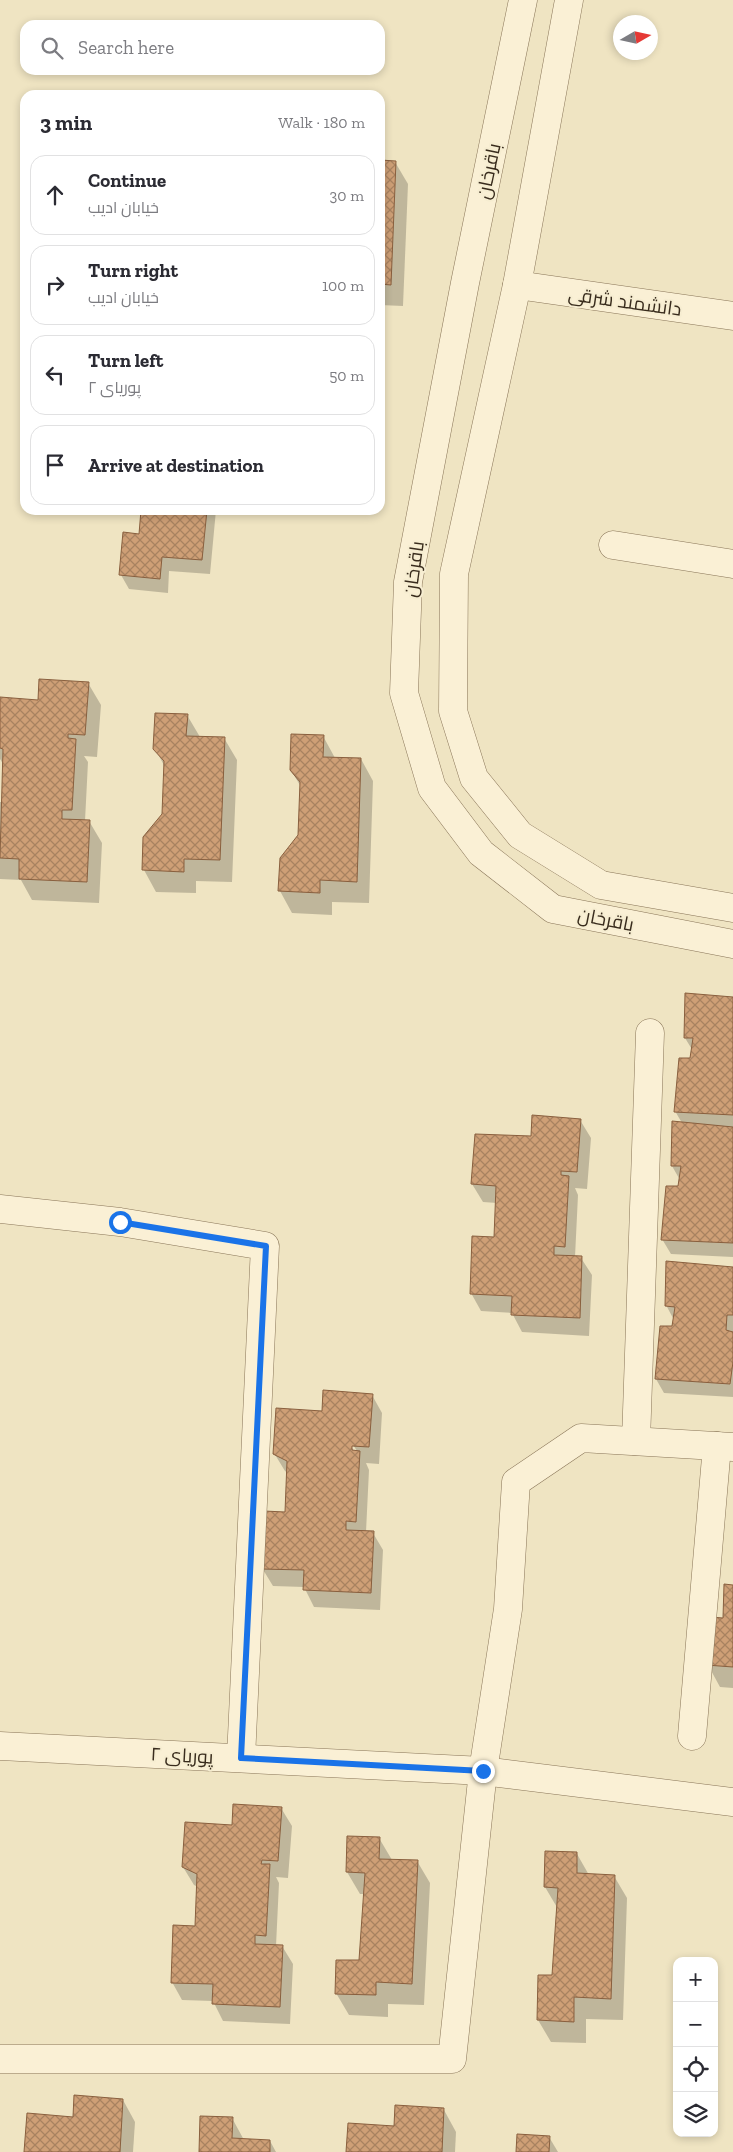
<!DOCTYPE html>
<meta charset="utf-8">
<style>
:root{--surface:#fff;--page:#f2f2f3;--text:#2b2b33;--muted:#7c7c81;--line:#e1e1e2}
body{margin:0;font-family:"Zilla Slab",Cairo,serif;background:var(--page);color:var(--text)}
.controls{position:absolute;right:15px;bottom:15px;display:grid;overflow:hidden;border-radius:10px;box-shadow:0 2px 8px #0003}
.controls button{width:45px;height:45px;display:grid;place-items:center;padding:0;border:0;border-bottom:1px solid var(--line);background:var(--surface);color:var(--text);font:25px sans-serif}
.compass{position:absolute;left:613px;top:15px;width:45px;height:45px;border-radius:50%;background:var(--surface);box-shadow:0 2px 8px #0003;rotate:81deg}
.stop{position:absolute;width:15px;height:15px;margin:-11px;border:4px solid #1a73e8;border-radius:50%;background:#fff}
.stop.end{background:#1a73e8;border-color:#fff;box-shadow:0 1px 5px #0008}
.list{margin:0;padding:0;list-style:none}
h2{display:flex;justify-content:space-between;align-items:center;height:65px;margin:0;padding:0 20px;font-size:21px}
h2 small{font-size:16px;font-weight:400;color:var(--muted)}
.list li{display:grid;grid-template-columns:32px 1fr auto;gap:15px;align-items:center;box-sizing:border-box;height:80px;margin:0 10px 10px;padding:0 10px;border:1px solid var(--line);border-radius:15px}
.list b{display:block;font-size:19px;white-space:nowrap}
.list p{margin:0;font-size:16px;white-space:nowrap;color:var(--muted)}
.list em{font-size:16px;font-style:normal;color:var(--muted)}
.icon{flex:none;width:28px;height:28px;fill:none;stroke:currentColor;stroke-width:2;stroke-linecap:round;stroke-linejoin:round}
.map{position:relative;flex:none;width:733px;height:2152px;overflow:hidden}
.search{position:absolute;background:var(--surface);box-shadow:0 2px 8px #0003;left:20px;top:20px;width:365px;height:55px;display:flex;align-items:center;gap:12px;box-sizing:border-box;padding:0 18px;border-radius:15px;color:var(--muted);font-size:19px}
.panel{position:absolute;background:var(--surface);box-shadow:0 2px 8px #0003;left:20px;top:90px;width:365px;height:425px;border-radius:15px}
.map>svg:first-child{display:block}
.shadow{fill:#0003;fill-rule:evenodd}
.building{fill:url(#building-cross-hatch);stroke:#895f3e}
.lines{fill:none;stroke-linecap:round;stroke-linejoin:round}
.minor-casing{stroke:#897558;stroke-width:29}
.minor{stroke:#faf0d5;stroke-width:28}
.route{stroke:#1a73e8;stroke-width:6}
.labels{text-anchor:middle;stroke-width:4;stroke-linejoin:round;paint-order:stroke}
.street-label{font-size:19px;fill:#392c1d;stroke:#f6edd1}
</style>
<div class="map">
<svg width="733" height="2152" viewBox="0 0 733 2152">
<defs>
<pattern id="building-cross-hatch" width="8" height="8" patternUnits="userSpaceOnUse" patternTransform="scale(1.25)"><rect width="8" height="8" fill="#ce9f76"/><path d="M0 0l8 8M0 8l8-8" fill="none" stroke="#a88260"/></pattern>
</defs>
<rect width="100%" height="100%" fill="#efe4c2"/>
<g class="shadow">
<path d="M380 162H395L408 184 403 306 380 305Z"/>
<path d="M142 510H216L210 574 169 571 168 593 129 589 121 575 140 536Z"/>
<path d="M88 683 101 705 97 757 84 756 88 762 85 821H89L102 843 99 903 32 900 21 880 0 879V802H2L3 764 0 759V699L39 701Z"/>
<path d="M187 715 200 737 224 738 237 760 232 882 196 881V893L156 892 144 870 163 814 165 767 155 749Z"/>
<path d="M323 736 335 758 361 759 373 781 369 903 332 902V915L292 913 280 891 281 859 299 836 301 787 291 770Z"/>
<path d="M733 999V1257L671 1254 662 1239 680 1180 672 1166 682 1123 675 1111 693 1051 685 1038Z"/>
<path d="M580 1120 591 1138 587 1189 575 1188 578 1195 575 1257 581 1258 592 1275 589 1336 522 1332 512 1313 481 1311 471 1293 495 1238 497 1203 483 1202 472 1184 532 1137Z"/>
<path d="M733 1268V1397L664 1393 656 1379 674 1320 666 1305Z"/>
<path d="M372 1395 382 1413 379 1464 366 1463 369 1470 366 1532 373 1533 383 1550 380 1610 314 1607 304 1587 273 1586 262 1568 286 1514 288 1473 285 1471 274 1453 323 1413ZM350 1440 357 1451H354L348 1441Z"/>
<path d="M733 1586V1688L720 1687 708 1665 724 1619Z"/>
<path d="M281 1808 292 1826 288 1878 276 1877 279 1883 276 1946H282L293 1964 290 2024 223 2021 213 2001 182 2000 172 1982 196 1928 198 1887 194 1885 183 1867 233 1826Z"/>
<path d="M348 1837 379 1838 392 1860 417 1861 430 1883 424 2005 388 2004V2017L349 2015 336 1993 360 1962 365 1894H360L347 1872Z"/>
<path d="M577 1854 589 1875 614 1876 627 1898 623 2020 586 2019V2043L551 2042 538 2020 554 1976 558 1909 545 1887Z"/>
<path d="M123 2100 135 2122 133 2152H25L74 2118Z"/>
<path d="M444 2110 456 2132 455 2152H347L395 2128Z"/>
<path d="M232 2118 244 2140 270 2141 276 2152H200Z"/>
<path d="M549 2137 558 2152H518Z"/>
</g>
<g class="building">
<path d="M380 160 396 161 391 285 380 284Z"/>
<path d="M141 510H207L202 560 162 557 160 579 119 575 123 532 139 534Z"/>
<path d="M39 679 89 682 85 735 68 734V738L76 739 72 810H62V819L90 820 87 882 19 879V859L0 858 3 749 0 748V697L38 700Z"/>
<path d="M155 713 188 714 186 736 225 737 220 860 184 859V872L142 870 143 837 162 814 164 761 153 749Z"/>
<path d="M291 734 324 735 323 757 361 758 357 882 320 880V893L278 891 280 858 298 835 300 782 290 770Z"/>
<path d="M685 993 733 997V1115L674 1112 679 1058H690L693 1038H684Z"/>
<path d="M532 1115 581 1119 577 1172 561 1171V1175L569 1176 565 1247 554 1246V1255L582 1256 580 1318 511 1315 512 1296 470 1294 472 1236 494 1237 496 1186 471 1184 475 1134 531 1136Z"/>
<path d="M672 1121 733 1127V1243L661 1240 666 1186H678L681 1166H671Z"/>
<path d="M666 1261 733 1267V1315H727L726 1330 733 1332V1362L730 1384 655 1379 660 1326H672L675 1307 665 1306Z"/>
<path d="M323 1390 373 1394 369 1447 352 1446V1450L360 1451 356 1522 346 1521V1530L374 1531 371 1593 303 1590 304 1570 261 1569 264 1511 285 1512 287 1461 273 1454 276 1408 322 1411Z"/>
<path d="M724 1584 733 1585V1667L706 1665 710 1617 723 1618Z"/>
<path d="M233 1804 282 1807 278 1861 262 1860 261 1864H270L266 1936 255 1935V1944L283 1945 280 2007 212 2004 213 1984 171 1983 173 1925 195 1926 197 1874 182 1867 185 1822 232 1825Z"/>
<path d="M347 1836 380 1837 379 1859 418 1860 412 1984 376 1982V1995L335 1994 336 1960H359L365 1873 346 1872Z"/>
<path d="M545 1851 577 1852V1873L615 1875 611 1999 574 1997V2022L537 2020 538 1975H552L558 1888 544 1887Z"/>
<path d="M74 2095 123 2099 120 2152H24L27 2113 73 2117Z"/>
<path d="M395 2105 444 2108 442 2152H346L348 2123 394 2126Z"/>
<path d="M200 2116 233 2117 232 2138 270 2140V2152H199Z"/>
<path d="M517 2134 550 2136 549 2152H516Z"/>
</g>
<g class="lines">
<g class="minor-casing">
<g id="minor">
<path d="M523 0 465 283 408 582 404 693 432 788 481 853 553 909 733 944"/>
<path d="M569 0 517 285 454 574 453 711 474 778 520 835 601 885 733 908"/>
<path d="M517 285 733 316"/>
<path d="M613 545 733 564"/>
<path d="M0 1209 120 1222 265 1246 241 1758"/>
<path d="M636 1441 650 1033"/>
<path d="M692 1736 717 1446"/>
<path d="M0 1746 483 1771 733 1802"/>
<path d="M0 2059H452L483 1771 508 1609 516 1482 581 1438 733 1447"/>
</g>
</g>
<use href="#minor" class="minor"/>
</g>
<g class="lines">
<path class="route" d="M120 1222 266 1246 241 1758 483 1771"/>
</g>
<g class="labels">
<g class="street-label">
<text transform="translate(488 171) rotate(-78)" y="7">باقرخان</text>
<text transform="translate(625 301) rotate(8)" y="7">دانشمند شرقی</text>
<text transform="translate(413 569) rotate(-82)" y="7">باقرخان</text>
<text transform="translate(606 919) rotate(11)" y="7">باقرخان</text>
<text transform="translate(182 1755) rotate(3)" y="7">پوریای ۲</text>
</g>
</g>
</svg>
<div class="controls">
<button>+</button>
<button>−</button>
<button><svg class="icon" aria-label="locate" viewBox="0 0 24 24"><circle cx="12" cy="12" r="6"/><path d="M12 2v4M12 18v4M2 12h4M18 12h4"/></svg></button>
<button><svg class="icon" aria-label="layers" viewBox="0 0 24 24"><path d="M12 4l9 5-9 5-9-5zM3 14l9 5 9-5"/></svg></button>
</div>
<svg class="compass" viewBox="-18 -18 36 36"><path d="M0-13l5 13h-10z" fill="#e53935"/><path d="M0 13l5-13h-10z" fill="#7c7c81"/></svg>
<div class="stop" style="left:120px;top:1222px"></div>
<div class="stop end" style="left:483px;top:1771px"></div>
<div class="search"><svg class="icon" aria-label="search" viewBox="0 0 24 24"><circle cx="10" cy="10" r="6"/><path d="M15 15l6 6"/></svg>Search here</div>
<section class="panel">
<h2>3 min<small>Walk · 180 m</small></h2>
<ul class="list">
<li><svg class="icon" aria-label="ahead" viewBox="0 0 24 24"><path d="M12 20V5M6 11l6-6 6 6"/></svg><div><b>Continue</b><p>خیابان ادیب</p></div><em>30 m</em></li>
<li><svg class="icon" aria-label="right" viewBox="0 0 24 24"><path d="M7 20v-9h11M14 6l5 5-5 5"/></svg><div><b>Turn right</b><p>خیابان ادیب</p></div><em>100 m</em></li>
<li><svg class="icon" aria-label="left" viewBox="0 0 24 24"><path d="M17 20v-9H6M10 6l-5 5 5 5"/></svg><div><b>Turn left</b><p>پوریای ۲</p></div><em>50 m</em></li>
<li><svg class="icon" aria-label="arrive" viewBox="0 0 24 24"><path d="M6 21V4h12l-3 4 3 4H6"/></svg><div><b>Arrive at destination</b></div></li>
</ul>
</section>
</div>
